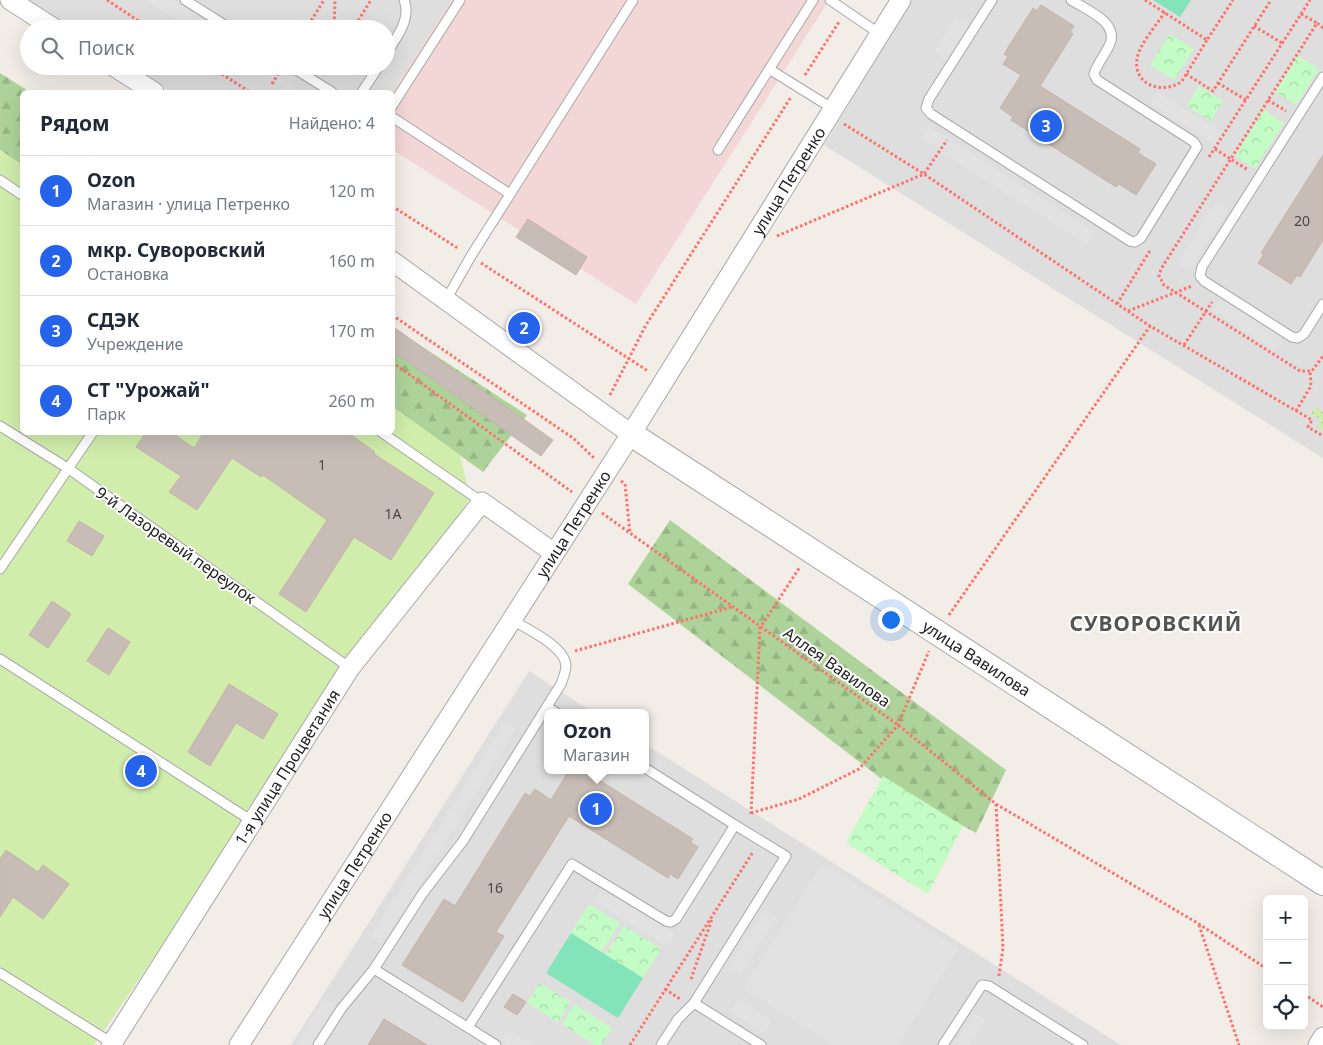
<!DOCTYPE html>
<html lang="ru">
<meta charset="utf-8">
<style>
:root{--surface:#fff;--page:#f2f2f3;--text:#1f2937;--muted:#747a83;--line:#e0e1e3;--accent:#2563eb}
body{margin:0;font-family:"Noto Sans",sans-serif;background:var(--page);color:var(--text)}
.controls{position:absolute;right:15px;bottom:15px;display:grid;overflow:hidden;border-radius:8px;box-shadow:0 5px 20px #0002}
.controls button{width:45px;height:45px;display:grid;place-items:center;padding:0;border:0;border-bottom:1px solid var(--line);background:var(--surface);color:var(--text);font:25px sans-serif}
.you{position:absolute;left:890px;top:619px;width:18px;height:18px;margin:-12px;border:4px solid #fff;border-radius:50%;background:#1a73e8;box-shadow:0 0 0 8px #1a73e833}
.badge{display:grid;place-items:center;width:32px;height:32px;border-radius:50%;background:var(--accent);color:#fff;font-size:16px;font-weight:700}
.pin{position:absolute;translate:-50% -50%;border:2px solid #fff;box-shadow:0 1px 5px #0006}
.popup{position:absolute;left:544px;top:709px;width:105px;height:65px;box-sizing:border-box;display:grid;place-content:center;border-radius:8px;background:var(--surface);filter:drop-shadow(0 1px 4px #0005);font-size:16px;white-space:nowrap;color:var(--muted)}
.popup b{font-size:19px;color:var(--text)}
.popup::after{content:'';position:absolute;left:50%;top:100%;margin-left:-10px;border:10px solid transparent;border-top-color:var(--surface)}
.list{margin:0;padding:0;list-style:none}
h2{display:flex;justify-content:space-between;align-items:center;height:65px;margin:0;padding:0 20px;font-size:21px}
h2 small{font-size:16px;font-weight:400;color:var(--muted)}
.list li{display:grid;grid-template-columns:32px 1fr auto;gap:15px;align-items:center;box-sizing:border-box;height:70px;padding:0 20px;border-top:1px solid var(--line)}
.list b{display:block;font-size:19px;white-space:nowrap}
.list p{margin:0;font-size:16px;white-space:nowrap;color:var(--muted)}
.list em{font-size:16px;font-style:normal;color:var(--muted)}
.icon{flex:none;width:28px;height:28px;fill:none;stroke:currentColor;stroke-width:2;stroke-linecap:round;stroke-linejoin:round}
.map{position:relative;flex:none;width:1323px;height:1045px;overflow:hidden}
.search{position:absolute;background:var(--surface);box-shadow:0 5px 20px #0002;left:20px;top:20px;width:375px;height:55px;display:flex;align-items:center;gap:12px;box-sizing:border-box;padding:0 18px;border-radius:28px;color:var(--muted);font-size:19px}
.panel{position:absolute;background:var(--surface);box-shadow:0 5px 20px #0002;left:20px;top:90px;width:375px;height:345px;border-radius:8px}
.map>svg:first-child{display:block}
.residential{fill:#dfdede}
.commercial{fill:#f3d6d6}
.grass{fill:url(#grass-dots)}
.forest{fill:url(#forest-firs)}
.park{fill:url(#park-crowns)}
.garden{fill:#d0edab}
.pitch{fill:#82e4b8}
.parking{fill:#e1e1e1}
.building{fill:#c7bdb6;stroke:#c4b3a8}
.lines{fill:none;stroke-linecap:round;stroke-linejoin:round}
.service-casing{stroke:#a8a8a8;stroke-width:11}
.minor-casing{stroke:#a8a8a8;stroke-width:21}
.tertiary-casing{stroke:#a8a8a8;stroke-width:26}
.path{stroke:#ff716a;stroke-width:3;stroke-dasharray:2.5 2.5;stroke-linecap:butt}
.service{stroke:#fff;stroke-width:9}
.minor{stroke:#fff;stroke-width:19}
.tertiary{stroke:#fff;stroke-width:24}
.labels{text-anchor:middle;stroke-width:4;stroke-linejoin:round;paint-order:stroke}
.number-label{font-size:14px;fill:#4a4846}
.street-label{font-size:16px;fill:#212121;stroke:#fff}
.district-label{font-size:21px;font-weight:bold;letter-spacing:1px;fill:#545454;stroke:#fff}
</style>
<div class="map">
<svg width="1323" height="1045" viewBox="0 0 1323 1045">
<defs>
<pattern id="grass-dots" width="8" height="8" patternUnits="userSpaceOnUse" patternTransform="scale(1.25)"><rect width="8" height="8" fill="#d0edab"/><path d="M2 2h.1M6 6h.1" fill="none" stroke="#b2cb93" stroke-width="1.8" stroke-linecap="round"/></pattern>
<pattern id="forest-firs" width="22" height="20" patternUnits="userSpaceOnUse" patternTransform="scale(1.25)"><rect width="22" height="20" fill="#aed39a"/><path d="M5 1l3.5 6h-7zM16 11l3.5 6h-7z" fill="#95b584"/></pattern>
<pattern id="park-crowns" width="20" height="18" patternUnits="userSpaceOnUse" patternTransform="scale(1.25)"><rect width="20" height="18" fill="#c3fcc4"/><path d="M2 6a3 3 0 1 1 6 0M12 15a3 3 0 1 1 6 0" fill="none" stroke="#a7d8a8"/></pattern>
</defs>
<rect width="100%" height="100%" fill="#f2ede7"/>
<g class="residential">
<path d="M27 0H452L393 93 171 92 130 66H386V29H71Z"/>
<path d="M912 0H1323V458L824 145Z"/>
<path d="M529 671 594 713H547V770H645V744L1121 1045H291Z"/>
</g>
<path class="commercial" d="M452 0H829L636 304 393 150 392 93Z"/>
<path class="grass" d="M1315 407 1323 412V430L1317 427 1321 420 1311 414Z"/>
<g class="forest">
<path d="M0 73 30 92H22V165L0 150Z"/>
<path d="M392 327 527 415 483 472 393 407Z"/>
<path d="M670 520 1006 770 976 833 892 787 628 584Z"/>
</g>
<g class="park">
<path d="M1170 34 1194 49 1174 80 1150 65Z"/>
<path d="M1298 56 1319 69 1296 105 1275 92Z"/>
<path d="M1199 86 1223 101 1211 121 1187 106Z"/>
<path d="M1264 110 1284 123 1255 169 1235 156Z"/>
<path d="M883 776 963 826 928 894 846 843Z"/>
<path d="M589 904 620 923 601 952 571 933Z"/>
<path d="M624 926 661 949 643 978 605 955Z"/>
<path d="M540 983 570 1002 558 1022 527 1003Z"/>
<path d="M574 1004 612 1028 601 1045H594L562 1024Z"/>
</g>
<path class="garden" d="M0 150 22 165V432H392L393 407 460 455 470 498 94 1045H0Z"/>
<g class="pitch">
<path d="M1153 0H1191L1180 17Z"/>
<path d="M571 933 643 978 618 1018 546 973Z"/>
</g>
<g class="parking">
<path d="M145 0H173L219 29H191Z"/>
<path d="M957 15 969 23 946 60 934 52Z"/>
<path d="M251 66H279L297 77 289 90Z"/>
<path d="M1158 92 1224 133 1216 146 1151 104Z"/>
<path d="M929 126 1095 232 1087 245 921 139Z"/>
<path d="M1216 201 1229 209 1189 272 1177 264Z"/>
<path d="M1220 298 1282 337 1274 350 1212 310Z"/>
<path d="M505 722 516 729 382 944 370 937Z"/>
<path d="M822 863 959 948 898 1045H833L743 989Z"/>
<path d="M602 888 675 934 667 947 594 901Z"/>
<path d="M765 909 777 917 739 977 727 970Z"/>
<path d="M325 998 336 1005 311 1045H295Z"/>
<path d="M738 999 772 1020 764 1033 730 1012Z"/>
<path d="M974 1013 985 1020 970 1045H954Z"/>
<path d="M509 1030 534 1045H506L501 1042Z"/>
</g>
<g class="building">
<path d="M1041 5 1074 26 1070 32 1073 34 1040 86 1140 149 1138 153 1156 164 1136 195 1119 184 1116 187 1011 120 1013 117 1000 108 1021 75 1003 64 1008 57 1004 54 1033 8 1037 11Z"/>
<path d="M1323 155V240L1300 277 1297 275 1291 284 1258 263 1264 254 1261 253Z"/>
<path d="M528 219 587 257 576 275 516 237Z"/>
<path d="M392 326 553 440 541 456 392 351Z"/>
<path d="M146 432H171L194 448 204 432H347L375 452 374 454 434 493 391 560 354 537 306 612 279 594 327 520 263 475 261 477 232 458 197 510 169 492 181 476 136 447Z"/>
<path d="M79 521 104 536 92 556 67 541Z"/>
<path d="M52 601 71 614 48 648 29 635Z"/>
<path d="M108 628 130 642 109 675 87 661Z"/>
<path d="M229 684 278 714 263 739 236 723 210 766 188 752Z"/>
<path d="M569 770H583L693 839 690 842 698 847 678 879 670 874 668 878 569 816 496 932 504 936 463 1002 402 965 444 899 455 906 525 793 530 796 535 789 551 800Z"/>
<path d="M6 850 38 872 43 865 69 884 43 919 13 897 0 917V859Z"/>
<path d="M513 994 526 1002 517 1015 504 1007Z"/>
<path d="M384 1019 427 1045H368Z"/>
</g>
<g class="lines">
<g class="service-casing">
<g id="service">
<path d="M185 0 231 29"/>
<path d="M830 0 880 34"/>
<path d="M992 0 929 99 926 108 931 114 1130 241 1135 242 1141 238 1197 147 1194 142 1097 80 1094 74C1097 64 1104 56 1109 46 1121 23 1087 10 1071 0"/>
<path d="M386 54C396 38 412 19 404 0"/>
<path d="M290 66 332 92"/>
<path d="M769 69 835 110"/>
<path d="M1323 77 1202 267 1200 276 1204 281 1292 337 1298 338 1304 334 1323 304"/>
<path d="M362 92 379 66"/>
<path d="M392 106 460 0"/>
<path d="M392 117 510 194"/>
<path d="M718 150 813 0"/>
<path d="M0 180 22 195"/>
<path d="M446 300 471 256 633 0"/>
<path d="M0 426 69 469 350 668"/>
<path d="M381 432 482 502"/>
<path d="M0 569 93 432"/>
<path d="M0 659 252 821"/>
<path d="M547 707 557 713"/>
<path d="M374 969 496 1045"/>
<path d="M0 973 112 1043"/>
<path d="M694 1003 761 1045"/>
<path d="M468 1027 572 864 666 921 671 922 676 919 735 825 645 768"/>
<path d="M318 1045 341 1009 374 969 423 893 463 841 561 684C563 678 566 672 566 665 564 646 527 629 512 620"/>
<path d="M661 1045 678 1019 694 1003 786 856 735 825"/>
<path d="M943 1045 982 985 989 986 1083 1045"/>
</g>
</g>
<g class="minor-casing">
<g id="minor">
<path d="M10 0 55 29"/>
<path d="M113 66 154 92"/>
<path d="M392 261 631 434"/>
<path id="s1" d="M111 1045 350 668 482 502 554 553"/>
<path id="s2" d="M239 1045 631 434 901 0"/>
<path d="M1318 1045 1323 1037"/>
</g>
</g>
<g class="tertiary-casing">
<g id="tertiary">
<path id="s3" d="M631 434 1323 883"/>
</g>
</g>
<g class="path">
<path d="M107 0 151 29"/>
<path d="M1145 0 1207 40 1233 0"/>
<path d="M1165 12C1156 26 1140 43 1137 59 1133 86 1164 95 1182 81L1207 40"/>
<path d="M1301 14 1317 23"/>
<path d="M1254 26 1282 43"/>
<path d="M1323 28 1317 23 1161 269 1159 276 1164 285 1300 371H1312L1323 356"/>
<path d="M306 29 324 0"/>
<path d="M334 29 335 0"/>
<path d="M353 29 371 0"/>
<path d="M209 66 250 92"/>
<path d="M326 73 330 66"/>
<path d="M1186 74 1213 91 1271 0"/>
<path d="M805 75 839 22"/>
<path d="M1218 83 1246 100"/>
<path d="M272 84 278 74"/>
<path d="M1268 100 1286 111"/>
<path d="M844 124 924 174 1150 326 1312 420 1308 427 1323 436"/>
<path d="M1215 149 1248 170"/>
<path d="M1209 157 1310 0"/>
<path d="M392 206 459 249"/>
<path d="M777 236 924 174 947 140"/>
<path d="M481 263 648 371"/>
<path d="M1117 304 1151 249"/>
<path d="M1128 311 1192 286"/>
<path d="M392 315 573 438 594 458"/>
<path d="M1184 345 1212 302"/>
<path d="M392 362 572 492"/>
<path d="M610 395 646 325 791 97"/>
<path d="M1296 411 1311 386 1310 371"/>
<path d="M621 481 625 484 630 533"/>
<path d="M602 513 898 725 996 804 1199 924 1267 969"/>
<path d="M949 615 1150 326"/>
<path d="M575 651 732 607"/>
<path d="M996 804 1003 948 999 976"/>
<path d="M751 813 799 799 859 769 898 725 929 651"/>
<path d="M751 814 760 628 800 567"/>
<path d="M1199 925 1239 1045"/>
<path d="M691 979 712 919"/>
<path d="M665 989 680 999"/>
<path d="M1304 994 1323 1007"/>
<path d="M630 1045 753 852"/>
</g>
<use href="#service" class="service"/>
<use href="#minor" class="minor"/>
<use href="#tertiary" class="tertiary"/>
</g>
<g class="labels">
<g class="number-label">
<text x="1302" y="226">20</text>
<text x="322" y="470">1</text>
<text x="393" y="519">1А</text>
<text x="495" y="893">16</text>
</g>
<g class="street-label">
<text dy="6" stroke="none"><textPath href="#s2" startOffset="1024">улица Петренко</textPath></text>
<text dy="6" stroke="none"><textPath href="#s2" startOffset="619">улица Петренко</textPath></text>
<text transform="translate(176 545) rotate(35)" y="6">9-й Лазоревый переулок</text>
<text dy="6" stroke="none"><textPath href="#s3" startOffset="412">улица Вавилова</textPath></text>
<text transform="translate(837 667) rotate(35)" y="6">Аллея Вавилова</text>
<text dy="6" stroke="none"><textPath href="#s1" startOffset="329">1-я улица Процветания</textPath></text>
<text dy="6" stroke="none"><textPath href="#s2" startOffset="214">улица Петренко</textPath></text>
</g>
<g class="district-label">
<text x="1156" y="631">СУВОРОВСКИЙ</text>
</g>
</g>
</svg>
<div class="controls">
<button>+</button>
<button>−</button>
<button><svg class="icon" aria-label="locate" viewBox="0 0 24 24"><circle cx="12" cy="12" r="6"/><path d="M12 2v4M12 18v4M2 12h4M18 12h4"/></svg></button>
</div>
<div class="you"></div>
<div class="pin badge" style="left:596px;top:809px">1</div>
<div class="popup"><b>Ozon</b>Магазин</div>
<div class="pin badge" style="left:524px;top:328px">2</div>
<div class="pin badge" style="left:1046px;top:126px">3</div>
<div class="pin badge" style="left:141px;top:771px">4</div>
<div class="search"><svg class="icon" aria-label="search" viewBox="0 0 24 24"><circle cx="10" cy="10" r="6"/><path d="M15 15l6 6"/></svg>Поиск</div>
<section class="panel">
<h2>Рядом<small>Найдено: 4</small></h2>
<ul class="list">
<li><span class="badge">1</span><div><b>Ozon</b><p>Магазин · улица Петренко</p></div><em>120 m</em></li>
<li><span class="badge">2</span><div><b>мкр. Суворовский</b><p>Остановка</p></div><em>160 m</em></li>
<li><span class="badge">3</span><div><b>СДЭК</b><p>Учреждение</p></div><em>170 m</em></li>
<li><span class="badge">4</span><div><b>СТ &quot;Урожай&quot;</b><p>Парк</p></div><em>260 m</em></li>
</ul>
</section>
</div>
